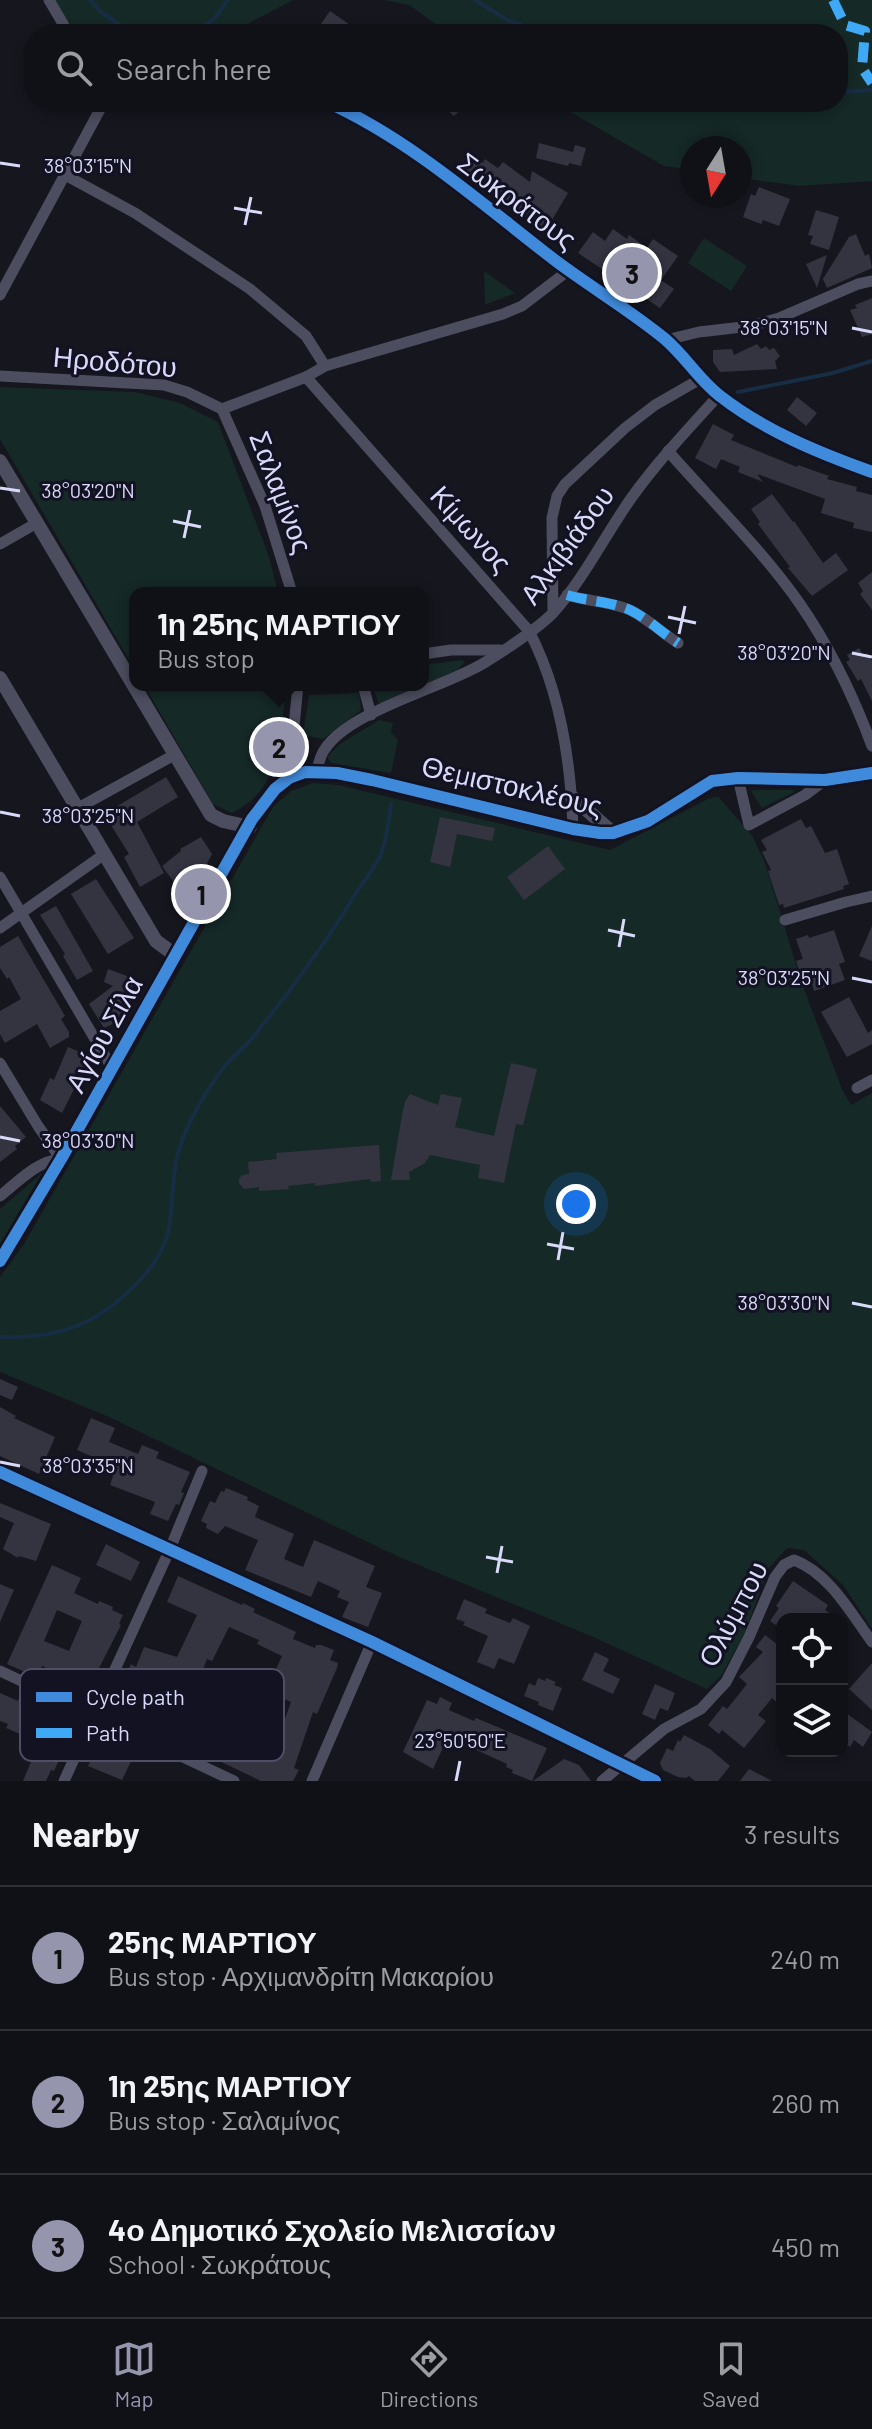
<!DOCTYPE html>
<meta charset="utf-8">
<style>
:root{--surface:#101017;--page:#1e1e24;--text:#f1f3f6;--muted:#9c9da1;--line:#303036;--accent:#9595ad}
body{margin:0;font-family:Barlow,sans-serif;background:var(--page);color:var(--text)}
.controls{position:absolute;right:24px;bottom:24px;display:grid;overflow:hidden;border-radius:16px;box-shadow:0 4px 12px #0003}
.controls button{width:72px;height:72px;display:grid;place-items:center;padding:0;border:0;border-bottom:2px solid var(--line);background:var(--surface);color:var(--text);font:40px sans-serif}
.compass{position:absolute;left:680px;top:136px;width:72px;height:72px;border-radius:50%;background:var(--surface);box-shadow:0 4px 12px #0003;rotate:191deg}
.you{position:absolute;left:576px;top:1204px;width:28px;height:28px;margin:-20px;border:6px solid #fff;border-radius:50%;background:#1a73e8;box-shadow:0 0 0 12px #1a73e833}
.badge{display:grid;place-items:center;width:52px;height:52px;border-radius:50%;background:var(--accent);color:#111;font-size:26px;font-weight:700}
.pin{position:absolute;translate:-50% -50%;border:4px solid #fff;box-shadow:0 2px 8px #0006}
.popup{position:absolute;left:129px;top:587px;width:300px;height:104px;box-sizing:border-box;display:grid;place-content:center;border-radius:16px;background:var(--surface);filter:drop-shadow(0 2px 6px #0005);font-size:26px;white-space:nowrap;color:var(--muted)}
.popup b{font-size:30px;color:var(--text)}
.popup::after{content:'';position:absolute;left:50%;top:100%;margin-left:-16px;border:16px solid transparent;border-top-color:var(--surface)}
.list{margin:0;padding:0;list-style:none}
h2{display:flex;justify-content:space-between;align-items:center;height:104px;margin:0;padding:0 32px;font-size:34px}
h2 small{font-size:26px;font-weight:400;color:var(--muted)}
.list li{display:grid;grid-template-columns:52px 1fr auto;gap:24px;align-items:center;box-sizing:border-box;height:144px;padding:0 32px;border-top:2px solid var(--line)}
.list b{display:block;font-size:30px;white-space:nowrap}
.list p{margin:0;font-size:26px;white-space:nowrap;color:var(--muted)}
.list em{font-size:26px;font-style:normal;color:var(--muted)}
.icon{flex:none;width:44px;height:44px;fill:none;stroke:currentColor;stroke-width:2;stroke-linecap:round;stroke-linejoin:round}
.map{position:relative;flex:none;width:872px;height:1781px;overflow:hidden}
.search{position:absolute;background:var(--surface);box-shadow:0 4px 12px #0003;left:24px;right:24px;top:24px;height:88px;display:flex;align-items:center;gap:20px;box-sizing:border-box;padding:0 28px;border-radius:32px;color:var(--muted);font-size:30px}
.sheet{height:536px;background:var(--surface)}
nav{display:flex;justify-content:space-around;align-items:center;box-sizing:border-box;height:112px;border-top:2px solid var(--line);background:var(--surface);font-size:22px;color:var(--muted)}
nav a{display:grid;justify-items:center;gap:4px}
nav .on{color:var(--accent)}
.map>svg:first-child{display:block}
.green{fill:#152927}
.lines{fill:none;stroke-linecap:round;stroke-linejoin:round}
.stream{stroke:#172d44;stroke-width:4}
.building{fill:#343441;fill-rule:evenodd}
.minor{stroke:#4c4d5e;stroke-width:11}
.tertiary{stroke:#4c4d5e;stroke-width:14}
.quiet{stroke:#3fa9f5;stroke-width:10;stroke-dasharray:20 10;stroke-linecap:butt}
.cycleway-casing{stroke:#121223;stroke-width:17}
.cycleway{stroke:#408adc;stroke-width:12}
.ticks{fill:none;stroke:#d9d9fa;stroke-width:3}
.labels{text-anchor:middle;stroke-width:6;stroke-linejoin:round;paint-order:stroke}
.street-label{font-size:28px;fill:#d9d9fa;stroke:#121223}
.key{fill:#121223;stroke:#4e4e64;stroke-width:2}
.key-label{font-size:22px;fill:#d9d9fa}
.ticks-label{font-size:20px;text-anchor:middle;fill:#d9d9fa;stroke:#121223;stroke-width:6;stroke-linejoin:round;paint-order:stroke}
</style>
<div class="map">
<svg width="872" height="1781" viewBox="0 0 872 1781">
<rect width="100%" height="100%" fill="#16161f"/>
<g class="green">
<path d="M44 0H293L249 23 245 34H82Z"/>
<path d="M384 0H872V181L800 186 740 178V148H692V170L664 166 553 102H838V34H450L409 5Z"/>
<path d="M704 238 747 266 731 291 688 263Z"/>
<path d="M484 271 515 293 485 305Z"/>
<path d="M0 387 135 392 180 403 218 422 269 557 278 593H135V670L0 439Z"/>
<path d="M463 660 464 663 457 670 379 704 372 685H423V665Z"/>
<path d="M144 685H286C281 733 282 789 232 813L213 804Z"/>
<path d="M359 693 361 710 323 739 303 735 309 695Z"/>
<path d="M379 720 393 723 391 732 398 740 391 773 331 763 327 757 340 744Z"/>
<path d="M313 783 338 785 610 850 708 799 718 796 753 837 765 863 802 984 842 1089 851 1105 872 1093V1629L844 1586 804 1550 787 1548 769 1568 744 1634 721 1676 707 1689 591 1636 399 1557 107 1416 0 1372V1277L24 1244 273 807 291 791Z"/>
<path d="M754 790H793L794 792 762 808 751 791Z"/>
<path d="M42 1173 0 1244V1209Z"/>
</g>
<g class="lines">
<g class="stream">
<path d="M90 0 101 12 133 34"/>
<path d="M475 0 509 21 549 34"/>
<path d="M193 34 214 19 228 0"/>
<path d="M838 92 872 90"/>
<path d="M738 392 833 373 872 361"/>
<path d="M0 1337C59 1339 100 1324 140 1280 182 1235 166 1210 177 1157 181 1138 197 1108 207 1091 214 1081 221 1070 229 1061 237 1053 247 1045 254 1036 291 990 326 943 356 893 365 880 376 866 382 852 387 836 389 821 391 804"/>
</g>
</g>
<g class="building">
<path d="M330 11 363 34H314Z"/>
<path d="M439 102H457L463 107 454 116Z"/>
<path d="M539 143 573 152 575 145 586 148 581 166 569 163 568 166 536 158Z"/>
<path d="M475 157 483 163 485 159 498 168 503 162 530 182 532 171 568 193 546 230 512 209 513 207 465 172Z"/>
<path d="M759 187 790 199 779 226 763 220 761 224 743 217 751 194 755 196Z"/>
<path d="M816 210 839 217 829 250 810 244 813 236 808 235Z"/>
<path d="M613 229 627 239 629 235 647 248 653 239 678 256 661 280 674 289 660 308 578 253 593 232 605 241Z"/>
<path d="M856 234 865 256 869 254 872 268 827 288 823 279 849 237Z"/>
<path d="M827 255 817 288 806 264Z"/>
<path d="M872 298V334L862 337 850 310 857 308 855 305Z"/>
<path d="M757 344 761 349 766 346 769 350 774 348 780 356 775 361 777 369 720 372 713 362V350L732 349 734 355Z"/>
<path d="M797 397 817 413 806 426 787 410Z"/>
<path d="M713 424 734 435 731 440 797 467 798 465 829 476 827 479 857 487 856 491 872 495V532L853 528 854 523 821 513 825 499 757 474 763 482 738 472 740 467 721 459 716 469 695 458Z"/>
<path d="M772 494 793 522 794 521 823 563 836 553 848 570 812 596 788 568 790 567 758 524 760 522 751 509Z"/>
<path d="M872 572V610L860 594 863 591 858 583Z"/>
<path d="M859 648 863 655 867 653 872 661V701L861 679 858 681 846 662 850 660 847 655Z"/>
<path d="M166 777 178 797 137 822 164 873 140 887 124 857 129 854 104 814Z"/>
<path d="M440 817 495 828 492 841 457 834 450 867 430 862Z"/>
<path d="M801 819 806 828 811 826 825 853 837 849 849 884 843 886 844 889 784 908 783 904 779 905 768 871 771 870 762 852 767 850 761 840Z"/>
<path d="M201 837 212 854 196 885H182L173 881 162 866 181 851 180 849Z"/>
<path d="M548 846 565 869 524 900 507 877Z"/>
<path d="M96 879 134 938 108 954 71 894Z"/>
<path d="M56 906 93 971 77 980 63 956 65 954 40 915Z"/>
<path d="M872 926V961L859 956Z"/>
<path d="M834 930 845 962 839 964 845 980 814 991 809 974 801 977 796 961 803 959 796 939 808 935 809 938Z"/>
<path d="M18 936 65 1016 61 1019 69 1032V1037L50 1048 37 1024 5 1043 0 1034V1011L21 999 9 977 7 979 0 968V947Z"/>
<path d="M108 969 135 979 129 998 115 1023 104 1028 89 1004 113 986 104 982Z"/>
<path d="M849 997 868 1033 872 1030V1044L847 1057 821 1012Z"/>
<path d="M68 1047 80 1052 78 1057 88 1061 62 1113 40 1100 50 1078 54 1080Z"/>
<path d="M511 1063 537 1069 523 1125 516 1124 504 1183 478 1178 480 1165 430 1155 425 1163 409 1172 410 1180H391L402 1115 405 1102 410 1094 438 1105 441 1094 462 1098 455 1127 494 1136Z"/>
<path d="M0 1106 26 1137 15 1146 17 1149 0 1162Z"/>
<path d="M379 1145 381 1181 371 1182 370 1179 315 1186V1183L288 1186 289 1189 259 1191V1187L244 1189 239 1183V1179L242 1175 249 1174 248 1162 277 1159 276 1153Z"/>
<path d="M0 1379 18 1387 12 1400 0 1395Z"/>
<path d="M0 1407 16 1416 14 1418 55 1437 39 1474 0 1456Z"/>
<path d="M91 1418 115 1428 109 1442 138 1454 142 1445 159 1452 156 1458 190 1472 181 1492 184 1493 179 1505 176 1504 168 1521 150 1514 155 1502 110 1485 113 1476 110 1475 114 1466 77 1450Z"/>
<path d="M226 1488 248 1497 247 1500 259 1506 255 1517 294 1534 284 1559 303 1567 314 1540 375 1566 366 1587 382 1593 368 1627 342 1617 349 1602 337 1597 340 1591 318 1581 311 1597 245 1570 258 1540 225 1526 218 1534 206 1528 207 1524 201 1521 210 1501 215 1503 221 1491 224 1492Z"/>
<path d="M0 1503 51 1524 36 1561 19 1556 18 1558 3 1549 14 1523 0 1517Z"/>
<path d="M106 1544 140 1562 131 1581 96 1565Z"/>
<path d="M52 1565 81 1578 74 1593 98 1604 99 1601 113 1607 112 1610 123 1615 119 1624 121 1625 98 1670 101 1671 88 1701 60 1688 65 1676 42 1666 37 1677 7 1664ZM57 1610 82 1621 69 1651 44 1641Z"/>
<path d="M178 1576 242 1605 243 1603 255 1609 253 1612 296 1632 293 1639 315 1648 316 1645H321L334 1650 330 1660 338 1663 337 1668 317 1714 313 1712 294 1768 299 1770 293 1781H261L196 1750 195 1752 163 1735 162 1737 123 1720 125 1716 115 1712 117 1710 112 1708 131 1664 136 1667 144 1647 177 1657 197 1615 167 1602ZM229 1627 259 1640 257 1644 282 1656 266 1691 291 1702 273 1752 268 1750 266 1754 261 1753 210 1729 223 1698 195 1686 183 1715 143 1698 157 1668 198 1682 207 1659 212 1661Z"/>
<path d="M793 1581 828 1605 825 1610 839 1619H782L780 1628 770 1621 779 1608 776 1606Z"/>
<path d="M0 1584 14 1590 0 1622Z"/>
<path d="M464 1599 487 1609 485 1613 510 1623 513 1618 530 1626 514 1664 499 1658 494 1669 477 1662 488 1636 463 1625 465 1622 456 1619Z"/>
<path d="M765 1635 782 1648V1707L772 1698 758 1715 766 1721 744 1748 722 1730 719 1734 708 1725 723 1706 727 1709 747 1684 739 1677 763 1652 756 1647Z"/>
<path d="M595 1652 609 1659 603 1671 620 1679 613 1694 582 1680Z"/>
<path d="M872 1663V1710L849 1689Z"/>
<path d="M538 1678 545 1681 546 1678 556 1682 554 1685 562 1688 553 1711 538 1705 539 1702 524 1696 529 1683 535 1686Z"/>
<path d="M655 1684 675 1693 668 1711 660 1708 655 1720 642 1714Z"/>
<path d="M0 1693 18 1701 19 1698 67 1718 63 1727 67 1728 64 1734 70 1736 54 1771 51 1770 46 1781H23L31 1762 26 1760 34 1740 6 1728 8 1724 0 1721Z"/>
<path d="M440 1697 452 1703 449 1710 474 1721 476 1718 547 1748 532 1781 512 1773 513 1770 506 1767 507 1764 448 1737 433 1769 403 1752 427 1700 437 1704Z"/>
<path d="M842 1710 872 1732 863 1747 854 1740 850 1747 842 1742Z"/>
<path d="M684 1735 710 1749 730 1766 718 1781H695L689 1776 686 1778 678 1777 663 1770 660 1763 667 1748 673 1751 678 1740 680 1742Z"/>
<path d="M101 1739 134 1755 122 1780 88 1766Z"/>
<path d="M564 1759 579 1765 591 1781H533Z"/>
<path d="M749 1769 772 1781H740Z"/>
</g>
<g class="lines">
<g class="minor">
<path d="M49 0 69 34"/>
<path d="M327 102C411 140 483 205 556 261 592 288 631 311 665 339 685 356 699 380 720 396 765 431 819 453 872 472"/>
<path d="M65 175 135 213 250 289 306 336 325 366"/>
<path d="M0 295 104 102"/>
<path d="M666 340 699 332 751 326 779 318 858 284 872 281"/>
<path d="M0 376 164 385 187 392 222 409"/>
<path d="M306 377 529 631C561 692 571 762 573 829"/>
<path d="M222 409 306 377 325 366 503 314 522 306 569 270"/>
<path d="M222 409 265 506 292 593"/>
<path d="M668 451C711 500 763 551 800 604 831 649 853 695 872 746"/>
<path d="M0 544 35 524"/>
<path d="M567 595C586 601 613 602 630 610 647 618 662 633 678 643"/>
<path d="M553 613 552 518 557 496 565 484 625 428 655 405 702 378"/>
<path d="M423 654 451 650H501"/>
<path d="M363 685 371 715"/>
<path d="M316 771C319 764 320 755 325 749 349 711 445 687 484 663 505 650 537 629 553 613 584 579 605 535 632 497 658 461 689 428 719 395"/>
<path d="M289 778 298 685"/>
<path d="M738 778 749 825 805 795 825 780"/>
<path d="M78 808 174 755"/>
<path d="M0 877 112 1068"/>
<path d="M785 920 846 902 872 896"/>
<path d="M0 928 103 855"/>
<path d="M0 1063 38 1126 61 1159"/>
<path d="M857 1088 872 1080"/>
<path d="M0 1196C19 1181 37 1161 61 1159"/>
<path d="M0 1671 234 1781"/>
<path d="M64 1781 170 1549 202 1471"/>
<path d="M312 1781 372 1642"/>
<path d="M602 1781 664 1729 701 1709 726 1682 749 1637 775 1577 784 1565 794 1560C829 1573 851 1613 872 1642"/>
</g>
<g class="tertiary">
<path d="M0 461 211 815 223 821 250 827"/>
<path d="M0 678 156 941 175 955"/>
<path d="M572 797 613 833"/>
<path d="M0 1261 61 1159 252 819 275 789 289 778 305 772 337 773 372 780 573 829 600 833H613L648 821 712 781 738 778 825 780 872 773"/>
<path d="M0 1472 372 1642 655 1781"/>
</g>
<g class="quiet">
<path d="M833 0 845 25 865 31 862 68 872 83"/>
<path d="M567 595C586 601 613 602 630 610 647 618 662 633 678 643"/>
</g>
<g class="cycleway-casing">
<g id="cycleway">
<path d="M327 102C411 140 483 205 556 261 592 288 631 311 665 339 685 356 699 380 720 396 765 431 819 453 872 472"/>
<path d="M0 1261 61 1159 252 819 275 789 289 778 305 772 337 773 372 780 573 829 600 833H613L648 821 712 781 738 778 825 780 872 773"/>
<path d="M0 1472 372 1642 655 1781"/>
</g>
</g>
<use href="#cycleway" class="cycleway"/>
</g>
<path class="ticks" d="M0 163 20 166M234 208 262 213M245 225 251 197M852 328 872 332M0 488 20 491M173 521 201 527M184 538 190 510M668 617 696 623M679 634 685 606M852 653 872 657M0 812 20 816M608 930 635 936M619 947 624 919M852 978 872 982M0 1137 20 1141M547 1244 574 1249M558 1260 563 1232M852 1303 872 1307M0 1462 20 1466M486 1557 513 1562M497 1573 502 1546M456 1781 460 1761"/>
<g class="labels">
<g class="street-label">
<text transform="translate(517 201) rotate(37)" y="10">Σωκράτους</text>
<text transform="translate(115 362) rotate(5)" y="10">Ηροδότου</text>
<text transform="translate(281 492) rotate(69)" y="10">Σαλαμίνος</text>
<text transform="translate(471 529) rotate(48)" y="10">Κίμωνος</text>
<text transform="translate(567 545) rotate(-54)" y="10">Αλκιβιάδου</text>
<text transform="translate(512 786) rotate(13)" y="10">Θεμιστοκλέους</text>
<text transform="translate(104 1034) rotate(-61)" y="10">Αγίου Σίλα</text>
<text transform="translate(733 1614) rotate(-62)" y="10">Ολύμπου</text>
</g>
</g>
<rect x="20" y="1669" width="264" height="92" rx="12" class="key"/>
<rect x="36" y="1692" width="36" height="10" fill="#408adc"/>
<rect x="36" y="1728" width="36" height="10" fill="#3fa9f5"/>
<g class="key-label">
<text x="86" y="1705">Cycle path</text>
<text x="86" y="1741">Path</text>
</g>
<g class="ticks-label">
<text x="88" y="173">38°03'15"N</text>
<text x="784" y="335">38°03'15"N</text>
<text x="88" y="498">38°03'20"N</text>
<text x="784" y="660">38°03'20"N</text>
<text x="88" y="823">38°03'25"N</text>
<text x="784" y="985">38°03'25"N</text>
<text x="88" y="1148">38°03'30"N</text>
<text x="784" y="1310">38°03'30"N</text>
<text x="88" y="1473">38°03'35"N</text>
<text x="460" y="1748">23°50'50"E</text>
</g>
</svg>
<div class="controls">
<button><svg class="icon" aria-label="locate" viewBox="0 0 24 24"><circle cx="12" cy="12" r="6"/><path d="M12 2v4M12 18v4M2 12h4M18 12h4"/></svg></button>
<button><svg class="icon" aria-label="layers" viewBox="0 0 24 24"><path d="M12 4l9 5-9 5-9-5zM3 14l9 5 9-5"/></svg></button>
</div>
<svg class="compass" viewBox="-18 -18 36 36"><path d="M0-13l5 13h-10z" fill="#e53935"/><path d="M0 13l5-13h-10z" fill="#9c9da1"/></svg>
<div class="you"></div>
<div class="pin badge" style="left:201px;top:894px">1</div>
<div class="pin badge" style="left:279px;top:747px">2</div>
<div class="popup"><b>1η 25ης ΜΑΡΤΙΟΥ</b>Bus stop</div>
<div class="pin badge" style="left:632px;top:273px">3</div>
<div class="search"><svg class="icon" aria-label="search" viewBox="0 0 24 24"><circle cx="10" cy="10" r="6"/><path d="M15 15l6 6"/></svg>Search here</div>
</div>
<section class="sheet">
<h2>Nearby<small>3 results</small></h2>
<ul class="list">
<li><span class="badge">1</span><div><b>25ης ΜΑΡΤΙΟΥ</b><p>Bus stop · Αρχιμανδρίτη Μακαρίου</p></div><em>240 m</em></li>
<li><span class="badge">2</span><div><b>1η 25ης ΜΑΡΤΙΟΥ</b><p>Bus stop · Σαλαμίνος</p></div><em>260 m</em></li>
<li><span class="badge">3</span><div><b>4ο Δημοτικό Σχολείο Μελισσίων</b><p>School · Σωκράτους</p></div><em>450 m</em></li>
</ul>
</section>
<nav>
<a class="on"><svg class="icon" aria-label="map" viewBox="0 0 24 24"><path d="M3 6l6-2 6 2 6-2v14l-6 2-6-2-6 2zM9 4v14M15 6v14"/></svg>Map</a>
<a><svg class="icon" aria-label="directions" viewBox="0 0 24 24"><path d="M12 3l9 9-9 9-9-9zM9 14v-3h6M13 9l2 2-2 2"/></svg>Directions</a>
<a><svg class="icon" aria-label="saved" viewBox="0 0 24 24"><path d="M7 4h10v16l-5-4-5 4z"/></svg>Saved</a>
</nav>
